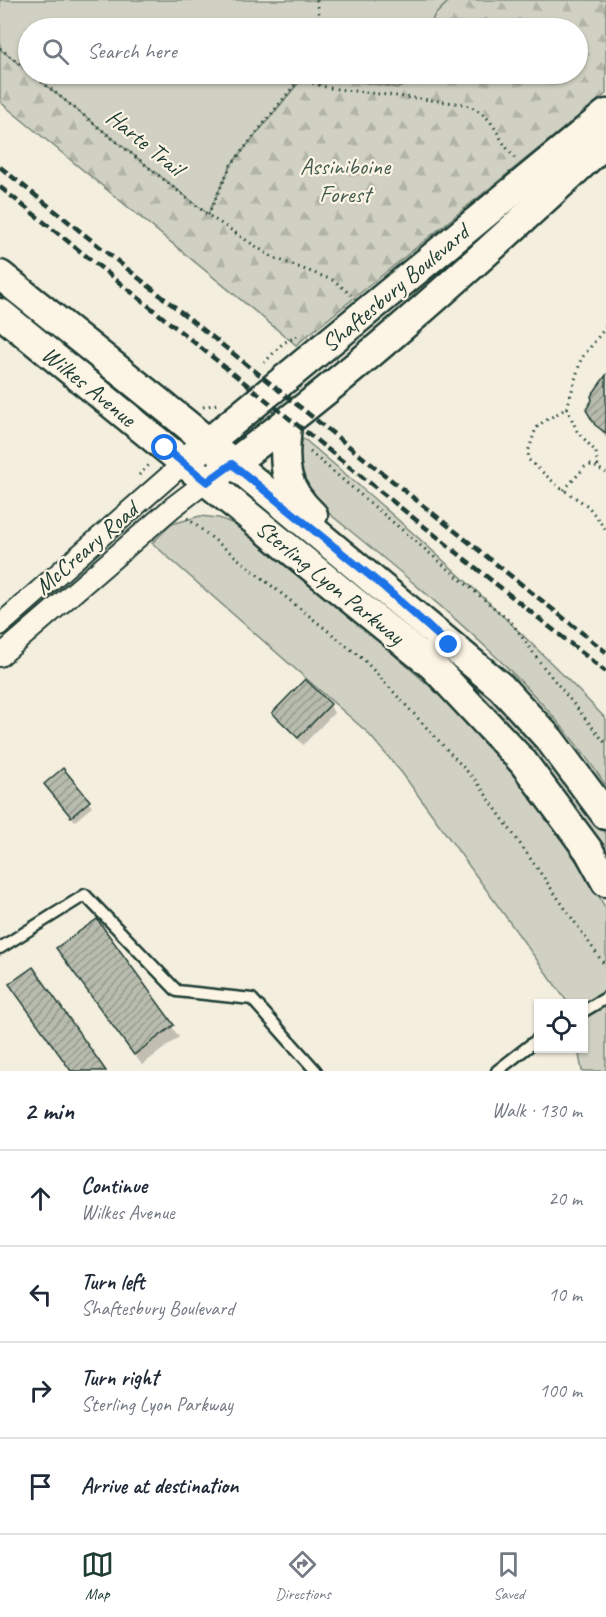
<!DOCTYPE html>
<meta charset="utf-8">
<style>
:root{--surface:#fff;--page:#f6f6f7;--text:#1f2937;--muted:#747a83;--line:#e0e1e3;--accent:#1f3d34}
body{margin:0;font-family:Caveat,sans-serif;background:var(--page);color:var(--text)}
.controls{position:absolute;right:18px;bottom:18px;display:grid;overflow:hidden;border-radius:0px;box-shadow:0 2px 4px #0004}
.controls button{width:54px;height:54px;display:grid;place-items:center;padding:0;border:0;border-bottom:2px solid var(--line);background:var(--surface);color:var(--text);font:30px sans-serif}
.stop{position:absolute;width:18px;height:18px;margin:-14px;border:4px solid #1a73e8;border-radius:50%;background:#fff}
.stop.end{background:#1a73e8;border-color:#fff;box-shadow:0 2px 6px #0008}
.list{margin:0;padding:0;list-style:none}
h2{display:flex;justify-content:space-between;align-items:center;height:78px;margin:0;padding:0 24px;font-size:26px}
h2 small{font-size:20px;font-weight:400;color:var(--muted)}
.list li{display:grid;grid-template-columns:39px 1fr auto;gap:18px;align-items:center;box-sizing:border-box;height:96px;padding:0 24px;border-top:2px solid var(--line)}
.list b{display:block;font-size:22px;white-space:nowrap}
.list p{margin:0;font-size:20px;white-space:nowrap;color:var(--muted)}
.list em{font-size:20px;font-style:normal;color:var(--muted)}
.icon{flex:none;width:33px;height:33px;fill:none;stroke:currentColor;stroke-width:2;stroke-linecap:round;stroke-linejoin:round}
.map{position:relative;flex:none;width:606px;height:1071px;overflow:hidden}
.search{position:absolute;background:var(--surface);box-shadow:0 2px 4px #0004;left:18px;right:18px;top:18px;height:66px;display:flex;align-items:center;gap:15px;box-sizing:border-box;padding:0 21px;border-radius:33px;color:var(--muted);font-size:22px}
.sheet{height:462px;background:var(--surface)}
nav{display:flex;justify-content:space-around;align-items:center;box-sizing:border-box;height:84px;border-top:2px solid var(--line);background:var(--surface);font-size:16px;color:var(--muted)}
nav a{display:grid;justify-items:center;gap:3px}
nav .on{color:var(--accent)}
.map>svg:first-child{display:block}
.grass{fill:#d0d1c2;stroke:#78877b;stroke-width:1.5}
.forest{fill:url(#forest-firs);stroke:#78877b;stroke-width:1.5}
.shadow{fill:#0003}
.building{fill:url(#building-hatch);stroke:#1f3d34;stroke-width:1.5}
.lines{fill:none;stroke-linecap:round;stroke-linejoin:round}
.lane-casing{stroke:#1f3d34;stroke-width:15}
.street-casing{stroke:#1f3d34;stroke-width:24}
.secondary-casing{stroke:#1f3d34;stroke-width:33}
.path{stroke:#1f3d34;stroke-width:3;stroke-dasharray:1.5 4.5;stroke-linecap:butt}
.lane{stroke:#fcf5e5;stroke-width:10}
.street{stroke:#fcf5e5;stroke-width:20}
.secondary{stroke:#fcf5e5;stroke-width:28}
.rail{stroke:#1f3d34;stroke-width:4.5;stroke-dasharray:9 4.5;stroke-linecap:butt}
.route{stroke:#1a73e8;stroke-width:8}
.labels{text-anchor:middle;stroke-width:4.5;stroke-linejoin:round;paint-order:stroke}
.street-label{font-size:24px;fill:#1f3d34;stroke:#fcf5e5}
.park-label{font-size:24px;fill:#425b50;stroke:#fcf5e5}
</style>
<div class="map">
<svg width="606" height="1071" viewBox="0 0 606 1071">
<defs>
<pattern id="forest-firs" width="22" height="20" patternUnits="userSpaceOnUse" patternTransform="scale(1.5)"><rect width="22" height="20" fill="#d0d1c2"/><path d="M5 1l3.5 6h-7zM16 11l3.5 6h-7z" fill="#b2b4a7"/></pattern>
<pattern id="building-hatch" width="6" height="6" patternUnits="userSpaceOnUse" patternTransform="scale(1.5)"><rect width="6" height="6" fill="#b8bcae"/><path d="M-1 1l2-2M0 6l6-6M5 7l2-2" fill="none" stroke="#959a8e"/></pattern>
</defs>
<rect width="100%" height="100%" fill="#f3eede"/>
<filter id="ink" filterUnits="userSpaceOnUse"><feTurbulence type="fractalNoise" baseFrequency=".0167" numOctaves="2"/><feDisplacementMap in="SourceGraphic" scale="12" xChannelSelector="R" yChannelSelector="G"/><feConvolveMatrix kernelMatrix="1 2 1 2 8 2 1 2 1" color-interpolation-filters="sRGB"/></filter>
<g filter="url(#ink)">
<g class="grass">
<path d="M0 0H450L434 16 430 28H28V72L0 49Z"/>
<path d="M31 74H416L413 83 398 88 349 80H300L231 165 208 215Z"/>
<path d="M303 438C409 527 511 619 606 719V786C533 673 410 581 308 496 298 474 297 460 303 438Z"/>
<path d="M200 516 219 518 239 526 339 606 452 706 494 751 546 817 592 884 606 909V1071H582L578 1049 584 1048V1004L568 1003 402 773 367 732 152 543 172 524Z"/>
<path d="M466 676 492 695 519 722 591 811 606 834V857L542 765 501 718 463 680Z"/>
</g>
<path class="forest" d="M450 0H606V94L296 345 0 102V49L208 214 231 165 301 80H349L398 88 412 83 416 74H578V28H430L434 16Z"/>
<g class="shadow">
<path d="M606 377V438L588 413 592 397Z"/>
<path d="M330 705 334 713 303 745 274 713Z"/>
<path d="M49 789 88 802 92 807 75 821Z"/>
<path d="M96 921 179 1037 142 1065 65 960Z"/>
</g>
<g class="building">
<path d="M606 375V433L595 425 586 410 592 400 591 396Z"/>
<path d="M305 679 331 704 298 738 272 713Z"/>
<path d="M63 768 90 801 71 817 44 784Z"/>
<path d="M97 919 174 1025 134 1055 56 948Z"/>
<path d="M33 967 106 1071H71L9 984Z"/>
</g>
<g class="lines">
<g class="lane-casing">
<g id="lane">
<path d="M0 948 85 895 177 991 252 999 316 1071"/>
<path d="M584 1011 606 998"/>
<path d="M497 1071 538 1039"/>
</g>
</g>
<g class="street-casing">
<g id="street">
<path d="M0 625 184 463"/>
<path d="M0 656 173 507 207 481"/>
</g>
</g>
<g class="secondary-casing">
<g id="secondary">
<path d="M0 275 186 424 501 687 550 740 606 815"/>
<path d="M0 313 433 666 523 762 589 851 606 882"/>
<path d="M287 423C284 463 281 485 313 515"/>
<path d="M194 454 606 114"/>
<path d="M218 474C355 374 482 258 606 142"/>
</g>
</g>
<g class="path">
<path d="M317 0 321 28"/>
<path d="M0 48 28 71"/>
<path d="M32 74 208 215 272 257 335 281 351 295"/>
<path d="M301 80 329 88 464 104C498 116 494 137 516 159"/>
<path d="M208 215 231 165 303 74"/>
<path d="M606 327 581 359 567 408 543 422 536 428 528 452 529 460 559 487 588 506 606 530"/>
<path d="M264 363 283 343 298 336"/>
<path d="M203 407 217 404"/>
<path d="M567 408 577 431 596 452 598 468 606 473"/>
<path d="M310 452 512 623 542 665 606 744"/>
<path d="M139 475 149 465"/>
<path d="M564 490 585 467 591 465 598 468"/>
<path d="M187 518 363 659 477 782 606 967"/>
</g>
<use href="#lane" class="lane"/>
<use href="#street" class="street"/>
<use href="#secondary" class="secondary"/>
<g class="rail">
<path d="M0 167 606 652"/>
<path d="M0 187 606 672"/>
</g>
</g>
</g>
<g class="lines" filter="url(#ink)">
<path class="route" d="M165 448 207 482 232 464 384 587 449 645"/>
</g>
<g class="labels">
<g class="street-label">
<text transform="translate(145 142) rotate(39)" y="8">Harte Trail</text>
<text transform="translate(395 288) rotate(-40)" y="8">Shaftesbury Boulevard</text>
<text transform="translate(89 386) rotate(39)" y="8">Wilkes Avenue</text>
<text transform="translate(86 548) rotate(-41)" y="8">McCreary Road</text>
<text transform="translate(330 582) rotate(39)" y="8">Sterling Lyon Parkway</text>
</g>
<g class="park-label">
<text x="345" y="174">Assiniboine<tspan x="345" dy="28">Forest</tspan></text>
</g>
</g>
</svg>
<div class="controls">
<button><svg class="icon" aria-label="locate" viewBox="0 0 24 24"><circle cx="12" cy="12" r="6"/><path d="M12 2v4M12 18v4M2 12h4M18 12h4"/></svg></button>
</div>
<div class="stop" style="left:165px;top:448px"></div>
<div class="stop end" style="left:449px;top:645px"></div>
<div class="search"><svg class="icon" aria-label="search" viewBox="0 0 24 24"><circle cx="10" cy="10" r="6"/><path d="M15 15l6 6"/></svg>Search here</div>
</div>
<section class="sheet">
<h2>2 min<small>Walk · 130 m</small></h2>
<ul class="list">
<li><svg class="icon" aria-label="ahead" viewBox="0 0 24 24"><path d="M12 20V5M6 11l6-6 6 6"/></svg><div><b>Continue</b><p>Wilkes Avenue</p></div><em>20 m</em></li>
<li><svg class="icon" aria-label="left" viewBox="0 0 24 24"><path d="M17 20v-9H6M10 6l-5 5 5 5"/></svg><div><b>Turn left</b><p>Shaftesbury Boulevard</p></div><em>10 m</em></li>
<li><svg class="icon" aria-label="right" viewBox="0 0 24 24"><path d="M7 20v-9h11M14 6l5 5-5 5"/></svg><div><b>Turn right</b><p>Sterling Lyon Parkway</p></div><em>100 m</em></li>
<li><svg class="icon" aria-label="arrive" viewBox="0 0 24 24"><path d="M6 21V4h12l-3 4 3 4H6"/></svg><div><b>Arrive at destination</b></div></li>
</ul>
</section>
<nav>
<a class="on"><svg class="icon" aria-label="map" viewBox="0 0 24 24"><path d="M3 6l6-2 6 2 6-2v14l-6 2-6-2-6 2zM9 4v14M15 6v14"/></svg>Map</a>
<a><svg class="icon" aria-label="directions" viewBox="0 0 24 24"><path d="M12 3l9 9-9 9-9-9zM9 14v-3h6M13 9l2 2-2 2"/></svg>Directions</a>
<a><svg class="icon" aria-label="saved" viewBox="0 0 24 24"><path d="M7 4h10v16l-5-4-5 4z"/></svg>Saved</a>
</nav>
